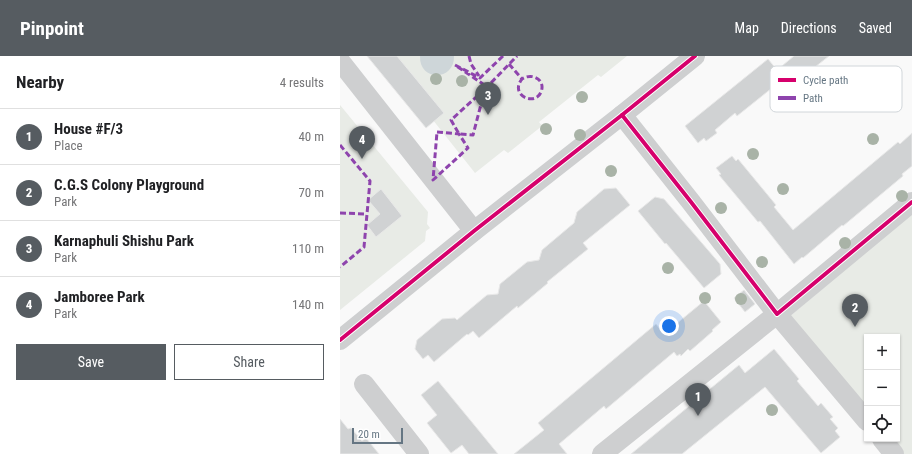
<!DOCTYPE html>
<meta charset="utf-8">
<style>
:root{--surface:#fff;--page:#f6f6f6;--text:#202124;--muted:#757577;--line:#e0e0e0;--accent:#565c61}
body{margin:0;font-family:"Roboto Condensed",sans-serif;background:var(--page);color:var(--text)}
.controls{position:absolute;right:12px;bottom:12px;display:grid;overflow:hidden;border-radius:0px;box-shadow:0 1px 3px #0004}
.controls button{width:36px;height:36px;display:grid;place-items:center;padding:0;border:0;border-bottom:1px solid var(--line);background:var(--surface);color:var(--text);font:20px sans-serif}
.scale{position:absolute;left:12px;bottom:10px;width:51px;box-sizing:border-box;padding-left:4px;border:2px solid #657683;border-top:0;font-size:11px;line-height:14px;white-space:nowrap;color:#657683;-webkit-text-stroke:3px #fff;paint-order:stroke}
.you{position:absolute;left:329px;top:270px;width:14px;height:14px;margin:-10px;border:3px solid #fff;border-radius:50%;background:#1a73e8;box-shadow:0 0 0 6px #1a73e833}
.badge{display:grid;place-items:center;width:26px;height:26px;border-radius:50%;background:var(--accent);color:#fff;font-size:13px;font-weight:700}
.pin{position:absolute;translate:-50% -33px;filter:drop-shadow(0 1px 2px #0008)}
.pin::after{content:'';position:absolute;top:21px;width:14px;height:12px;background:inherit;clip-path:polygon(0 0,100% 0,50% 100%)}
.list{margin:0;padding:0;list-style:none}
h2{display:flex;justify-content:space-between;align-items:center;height:52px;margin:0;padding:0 16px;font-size:17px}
h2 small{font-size:13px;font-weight:400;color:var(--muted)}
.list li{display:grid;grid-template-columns:26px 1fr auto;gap:12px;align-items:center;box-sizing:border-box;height:56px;padding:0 16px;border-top:1px solid var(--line)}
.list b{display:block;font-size:15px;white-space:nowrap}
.list p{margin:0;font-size:13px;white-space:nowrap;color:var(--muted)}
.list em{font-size:13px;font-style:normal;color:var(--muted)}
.actions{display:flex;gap:8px;padding:12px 16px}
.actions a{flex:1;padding:9px 0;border:1px solid var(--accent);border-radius:0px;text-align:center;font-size:14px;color:var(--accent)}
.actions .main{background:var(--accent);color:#fff}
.icon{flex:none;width:22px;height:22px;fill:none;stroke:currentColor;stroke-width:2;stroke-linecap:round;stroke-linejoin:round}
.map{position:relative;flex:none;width:572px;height:398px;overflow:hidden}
header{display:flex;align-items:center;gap:24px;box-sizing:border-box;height:56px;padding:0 20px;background:var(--accent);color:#fff}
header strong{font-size:19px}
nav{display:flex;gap:22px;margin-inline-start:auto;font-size:14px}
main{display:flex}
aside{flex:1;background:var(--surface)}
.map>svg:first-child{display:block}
.green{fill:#e8ebe6}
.water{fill:#ced6d9}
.building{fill:#d0d2d3;stroke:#e8e8e8}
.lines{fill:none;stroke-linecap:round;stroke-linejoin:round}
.minor{stroke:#cecfd0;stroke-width:20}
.quiet{stroke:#8e44ad;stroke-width:3;stroke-dasharray:6 3;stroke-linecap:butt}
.cycleway-casing{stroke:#fff;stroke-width:6}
.cycleway{stroke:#d6006c;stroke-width:4}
.tree{fill:#a9b3a7}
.key{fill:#fff;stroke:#d1d6da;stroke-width:1}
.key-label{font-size:11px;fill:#657683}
</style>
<header>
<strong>Pinpoint</strong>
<nav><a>Map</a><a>Directions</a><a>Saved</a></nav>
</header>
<main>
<aside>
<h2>Nearby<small>4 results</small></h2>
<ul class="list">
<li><span class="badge">1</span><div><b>House #F/3</b><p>Place</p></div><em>40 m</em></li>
<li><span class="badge">2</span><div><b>C.G.S Colony Playground</b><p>Park</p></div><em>70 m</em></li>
<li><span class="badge">3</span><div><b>Karnaphuli Shishu Park</b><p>Park</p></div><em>110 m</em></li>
<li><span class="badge">4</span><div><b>Jamboree Park</b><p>Park</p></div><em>140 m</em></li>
</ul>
<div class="actions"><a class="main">Save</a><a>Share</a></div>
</aside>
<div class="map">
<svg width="572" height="398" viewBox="0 0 572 398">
<rect width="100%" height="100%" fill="#f9f9f9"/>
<g class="green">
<path d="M42 0H287L261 21 258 19 199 66 202 70 168 97 164 94 135 117Z"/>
<path d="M0 49 88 156 87 168 90 172 86 175 85 185 0 254Z"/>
<path d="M572 157V398H564L552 383H557V281H527V354L449 261Z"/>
</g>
<path class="water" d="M80 0H114C115 25 79 26 80 0Z"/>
<g class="building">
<path d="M27 0H57L104 57 86 72Z"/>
<path d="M454 0H489L470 15 472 18 461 27 459 24 449 32 442 24 397 60 395 57 375 74 377 77 366 85 364 82 358 87 345 70 428 3 437 14Z"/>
<path d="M572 77V110L562 118 563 120 503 170 502 169 463 202 462 201 454 208 420 165 418 166 379 119 381 118 376 112 392 100 396 105 398 103 436 149 434 151 453 174 558 86 560 88Z"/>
<path d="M276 132 290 149 243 187 248 193 207 226 208 227 178 252 177 250 139 282 133 275 128 279 127 278 94 306 88 299 83 303 75 293 77 284 102 263 115 262 117 264 147 239 158 238 160 228 187 206 199 204 202 194 234 167 237 156 264 133Z"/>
<path d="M41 133 62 160 36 181 27 169 40 158 28 144Z"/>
<path d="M315 141 324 143 380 208 381 218 364 232 326 187 325 188 298 155Z"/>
<path d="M404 234 415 248 405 256 394 242Z"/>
<path d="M364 245 381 266 372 274 373 275 350 295 348 293 341 300 340 298 337 300 334 296 266 353 264 350 219 388 227 398H174L204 374 198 367 316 268 324 278Z"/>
<path d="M434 293 459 323 457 325 478 350 481 347 493 361 490 363 498 372 495 375 500 381 481 397 425 331 342 398H291L399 309 405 317Z"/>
<path d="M98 325 140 376 158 398H129L122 389 111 397 87 367 97 359 81 339Z"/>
<path d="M0 363 8 373 11 372 22 385 26 382 39 398H0Z"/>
</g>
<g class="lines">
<g class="minor">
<path d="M0 5 134 175"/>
<path d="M282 59 351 146 437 258 572 146"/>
<path d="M0 284 134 175 282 59 355 0"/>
<path d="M24 328 79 398"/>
<path d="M542 383 554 398"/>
<path d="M262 398 437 258 527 365"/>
</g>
<g class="quiet">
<path d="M129 0 131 8 139 20"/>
<path d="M163 0 140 22 115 9 143 28 145 33 177 0"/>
<path d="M169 8 182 23C169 39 195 51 201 36 206 24 192 16 182 23"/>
<path d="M145 33 133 79 119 78 111 64Z"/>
<path d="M97 76 119 78 128 92 93 124Z"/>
<path d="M0 89 30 125 24 191 0 211"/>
<path d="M0 157 27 158"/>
</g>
<g class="cycleway-casing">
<g id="cycleway">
<path d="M282 59 351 146 437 258 572 146"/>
<path d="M0 284 134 175 282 59 355 0"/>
</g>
</g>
<use href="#cycleway" class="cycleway"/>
</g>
<g class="tree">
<circle cx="96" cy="23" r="6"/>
<circle cx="122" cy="25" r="6"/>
<circle cx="242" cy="41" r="6"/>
<circle cx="206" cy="73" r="6"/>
<circle cx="240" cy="79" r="6"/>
<circle cx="533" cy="83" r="6"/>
<circle cx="413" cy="98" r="6"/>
<circle cx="271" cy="115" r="6"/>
<circle cx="443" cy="133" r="6"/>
<circle cx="562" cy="140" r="6"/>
<circle cx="381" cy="152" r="6"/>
<circle cx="505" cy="187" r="6"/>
<circle cx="422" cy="206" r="6"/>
<circle cx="328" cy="212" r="6"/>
<circle cx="365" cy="242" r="6"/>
<circle cx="401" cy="243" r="6"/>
<circle cx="432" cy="354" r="6"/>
</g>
<rect x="430" y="10" width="132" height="46" rx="6" class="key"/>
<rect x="438" y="22" width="18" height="4" fill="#d6006c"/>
<rect x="438" y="40" width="18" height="4" fill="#8e44ad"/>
<g class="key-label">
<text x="463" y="28">Cycle path</text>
<text x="463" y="46">Path</text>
</g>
</svg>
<div class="controls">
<button>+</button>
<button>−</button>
<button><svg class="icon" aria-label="locate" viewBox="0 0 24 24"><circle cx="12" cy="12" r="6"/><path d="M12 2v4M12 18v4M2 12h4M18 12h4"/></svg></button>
</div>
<div class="scale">20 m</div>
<div class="you"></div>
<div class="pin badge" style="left:358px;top:360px">1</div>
<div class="pin badge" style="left:515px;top:271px">2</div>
<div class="pin badge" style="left:148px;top:59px">3</div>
<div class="pin badge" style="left:22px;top:103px">4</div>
</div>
</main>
